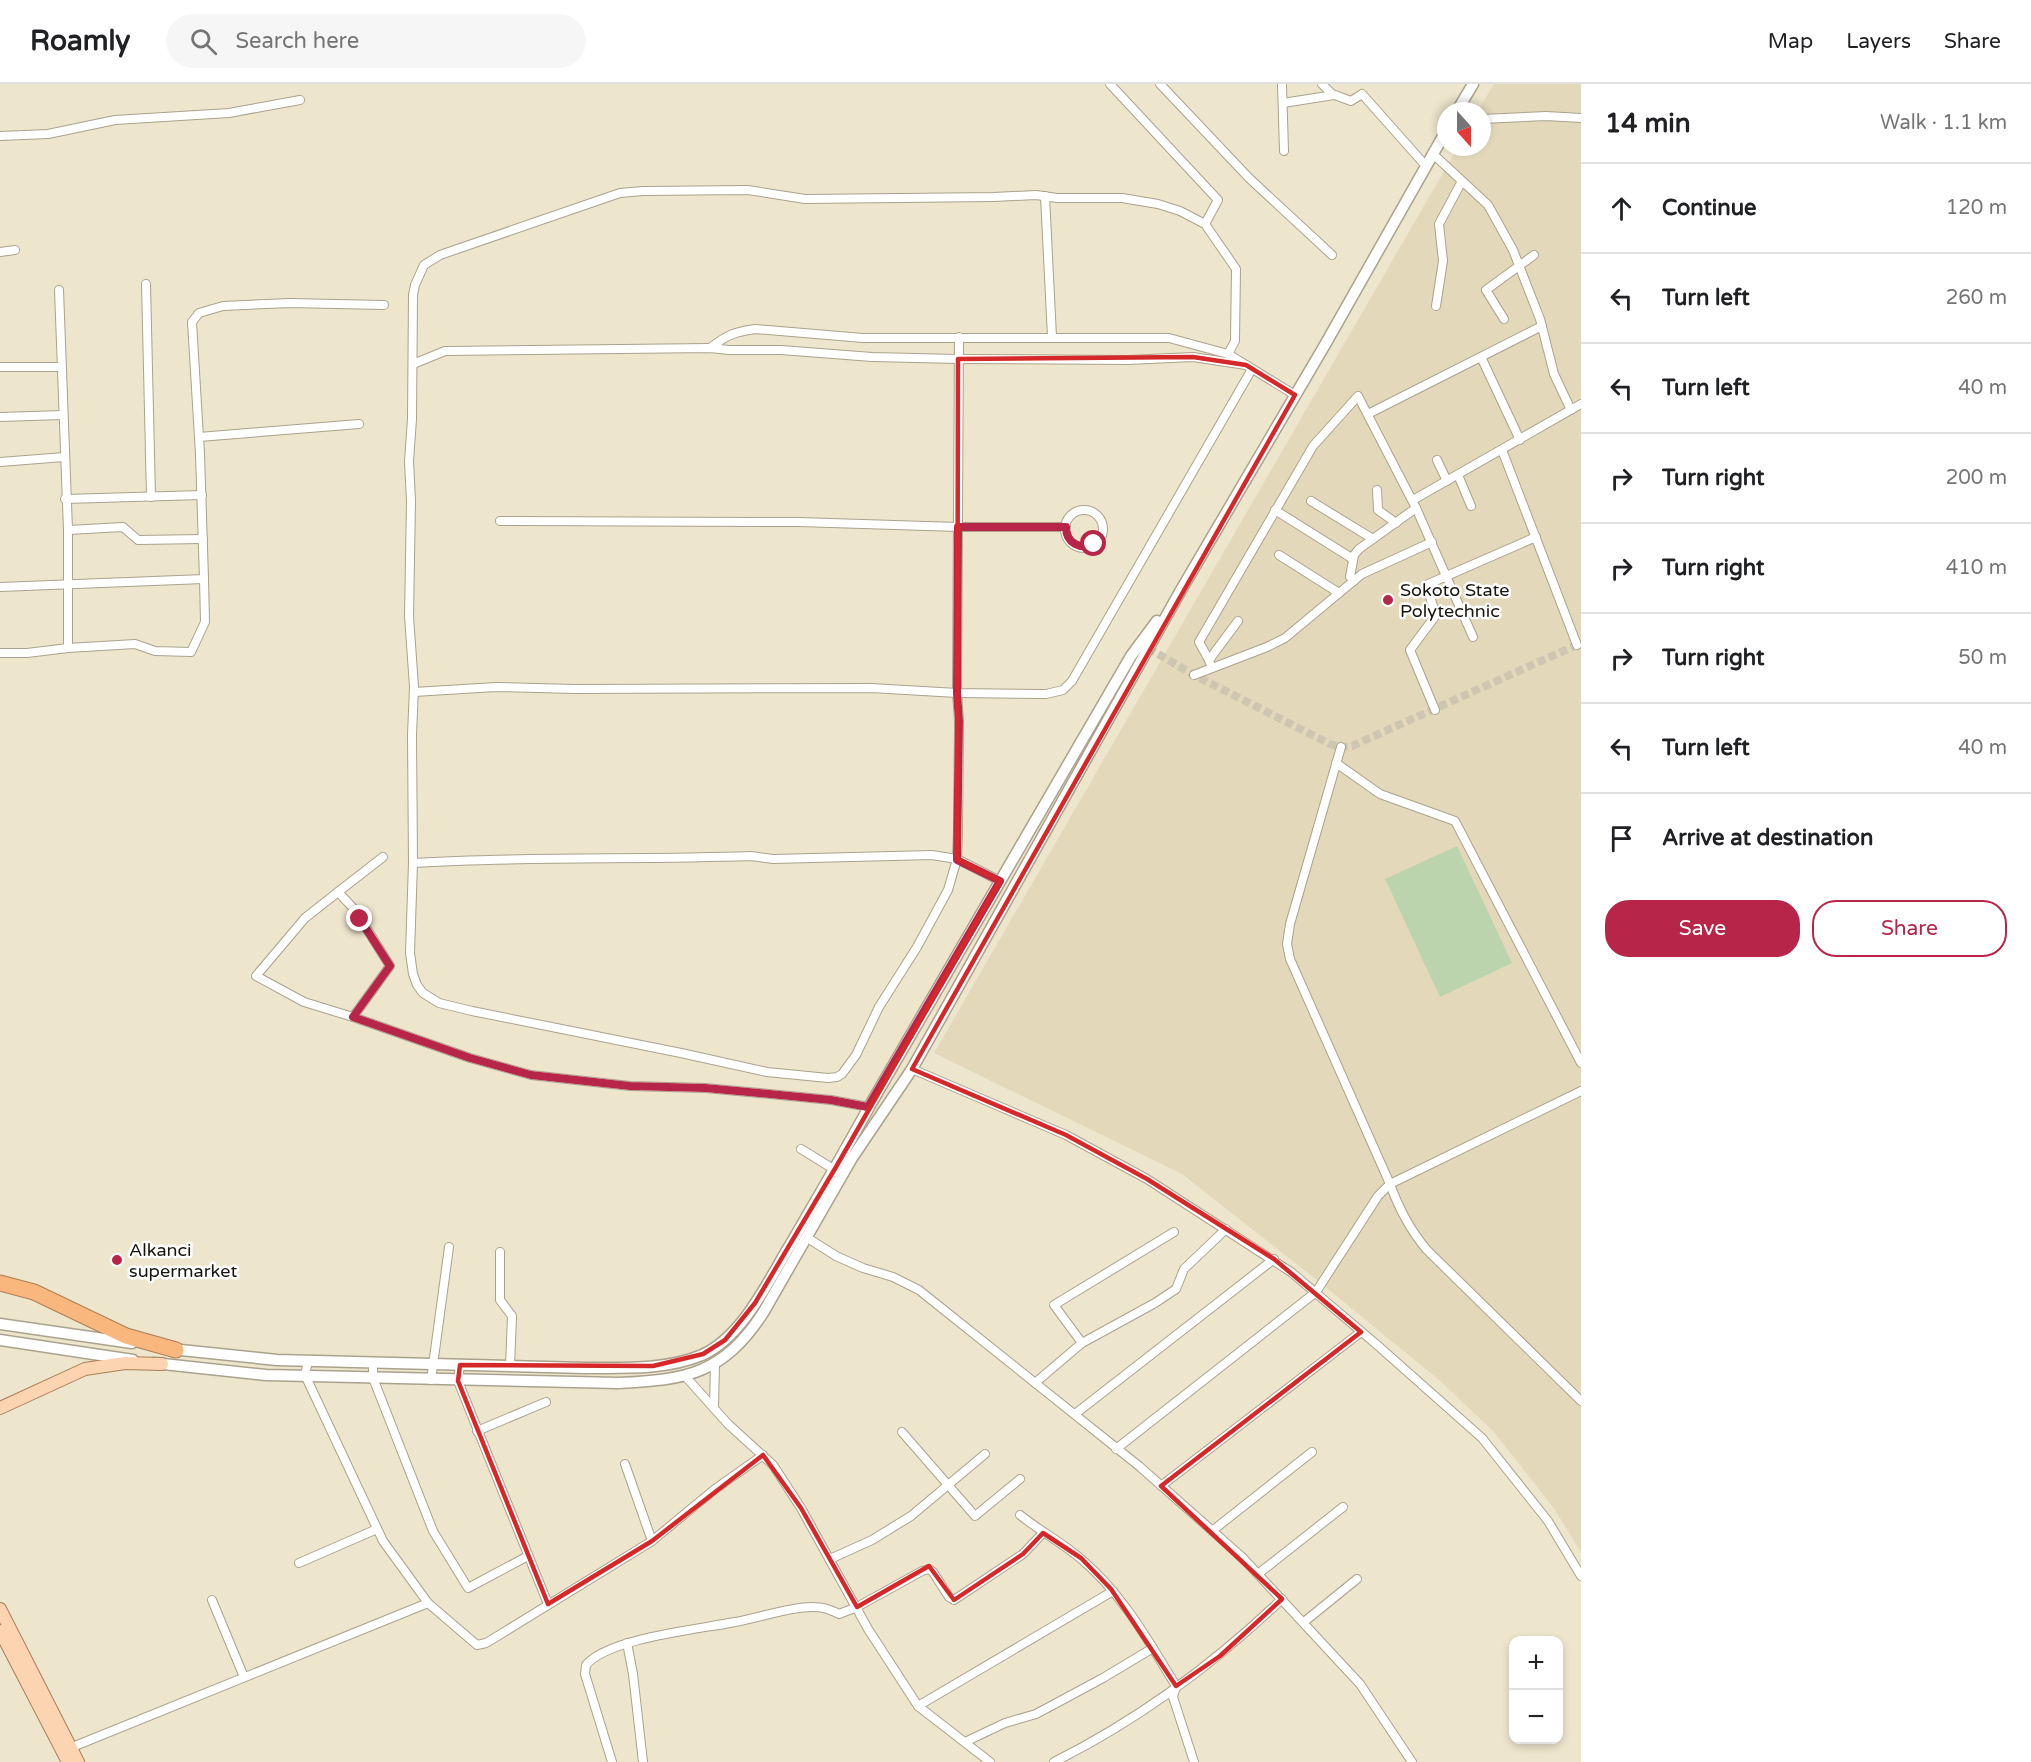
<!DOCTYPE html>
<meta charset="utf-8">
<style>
:root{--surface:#fff;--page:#f6f6f6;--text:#202124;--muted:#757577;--line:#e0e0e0;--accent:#b72649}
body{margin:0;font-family:"Varela Round",sans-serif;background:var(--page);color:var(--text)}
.controls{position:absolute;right:18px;bottom:18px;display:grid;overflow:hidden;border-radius:12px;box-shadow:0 3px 9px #0003}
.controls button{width:54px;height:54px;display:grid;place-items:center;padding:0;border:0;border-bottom:2px solid var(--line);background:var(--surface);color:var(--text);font:30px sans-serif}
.compass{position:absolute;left:1437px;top:18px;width:54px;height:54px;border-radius:50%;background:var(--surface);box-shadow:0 3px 9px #0003;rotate:159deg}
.stop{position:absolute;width:18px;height:18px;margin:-14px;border:4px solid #b72649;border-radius:50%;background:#fff}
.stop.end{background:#b72649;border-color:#fff;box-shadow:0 2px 6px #0008}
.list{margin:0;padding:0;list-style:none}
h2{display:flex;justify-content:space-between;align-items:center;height:78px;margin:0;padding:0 24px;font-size:26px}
h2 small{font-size:20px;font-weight:400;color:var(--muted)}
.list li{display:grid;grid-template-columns:39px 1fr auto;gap:18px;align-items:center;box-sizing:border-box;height:90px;padding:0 24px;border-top:2px solid var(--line)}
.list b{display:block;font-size:22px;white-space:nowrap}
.list em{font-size:20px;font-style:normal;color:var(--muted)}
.actions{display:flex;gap:12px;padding:18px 24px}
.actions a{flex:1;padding:14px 0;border:2px solid var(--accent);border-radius:24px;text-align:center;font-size:21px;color:var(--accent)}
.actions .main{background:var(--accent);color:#fff}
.icon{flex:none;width:33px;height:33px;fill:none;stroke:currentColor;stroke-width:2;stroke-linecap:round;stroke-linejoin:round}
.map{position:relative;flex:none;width:1581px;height:1678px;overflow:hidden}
header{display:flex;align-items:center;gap:36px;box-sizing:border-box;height:84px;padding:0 30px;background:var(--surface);border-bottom:2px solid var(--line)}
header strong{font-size:28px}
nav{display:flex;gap:33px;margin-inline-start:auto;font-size:21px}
.search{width:420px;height:54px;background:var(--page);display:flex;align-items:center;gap:15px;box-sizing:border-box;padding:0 21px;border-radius:33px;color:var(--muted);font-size:22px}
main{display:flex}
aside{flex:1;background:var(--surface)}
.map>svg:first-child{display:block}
.built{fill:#e4d8ba}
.green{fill:#bbd4ae}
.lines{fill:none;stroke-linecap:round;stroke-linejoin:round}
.street-tunnel{stroke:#cec6b0;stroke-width:8;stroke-dasharray:8 4;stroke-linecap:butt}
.street-casing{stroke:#aaa28c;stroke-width:10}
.secondary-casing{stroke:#aaa28c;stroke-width:13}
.primary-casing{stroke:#ab7e56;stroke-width:14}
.highway-casing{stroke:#ab7e56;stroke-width:17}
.street{stroke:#fff;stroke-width:8}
.secondary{stroke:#fff;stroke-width:10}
.primary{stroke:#fcd4b1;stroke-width:12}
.highway{stroke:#fab77d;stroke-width:15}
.route{stroke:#b72649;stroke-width:8}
.marked{fill:none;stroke:#d62828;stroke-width:4.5;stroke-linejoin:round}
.poi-dot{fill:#b72649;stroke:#fff;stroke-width:2}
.labels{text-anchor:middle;stroke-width:5;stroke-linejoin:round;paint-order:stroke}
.poi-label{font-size:18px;fill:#18150d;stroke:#fff;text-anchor:start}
</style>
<header>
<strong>Roamly</strong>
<div class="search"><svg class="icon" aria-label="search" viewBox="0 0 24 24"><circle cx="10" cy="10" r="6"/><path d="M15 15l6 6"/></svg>Search here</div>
<nav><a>Map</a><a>Layers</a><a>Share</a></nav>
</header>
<main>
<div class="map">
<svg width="1581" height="1678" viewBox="0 0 1581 1678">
<rect width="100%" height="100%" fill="#eee5cd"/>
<path class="built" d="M1494 0H1581V1468L1555 1426 1494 1348 1439 1296 1322 1200 1182 1090 934 969 1458 63H1482V27H1478Z"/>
<path class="green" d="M1457 762 1512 879 1440 913 1385 795Z"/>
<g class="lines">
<path class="street-tunnel" d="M1148 564 1194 591 1330 660 1341 663 1352 662 1581 559"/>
<g class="street-casing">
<g id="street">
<path d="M1110 0 1218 116 1205 140"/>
<path d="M1160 0 1249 94 1332 171"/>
<path d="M1282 0 1284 67"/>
<path d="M1322 0 1332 10 1351 17 1362 10 1426 82"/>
<path d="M1283 19 1334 11"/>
<path d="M1482 35 1546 32 1581 34"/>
<path d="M0 52 48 50 115 36 229 29 300 16"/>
<path d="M1433 70 1488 121 1513 166 1540 235 1554 290 1571 326"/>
<path d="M1045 112 1052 253"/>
<path d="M0 168 15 166"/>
<path d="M146 200 151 413"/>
<path d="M1436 222 1443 177 1439 140 1462 97"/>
<path d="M1504 235 1486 206 1534 171"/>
<path d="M959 253 957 609 959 637 958 747 957 775 948 806 917 863 879 923 856 971 842 990 837 993 828 994 767 988 681 969 472 927 439 919 423 909 417 901 413 890 410 869 413 779 412 651 414 603 409 532 411 417 409 377 412 335 413 211 415 201 424 181 440 171 620 109 643 107 748 106 805 115 994 113 1036 111 1057 114H1122L1158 120 1180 127 1205 140 1236 185 1235 257 1228 270"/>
<path d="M710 264C727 251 734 248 755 245L863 254H1169L1228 270 1295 311"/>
<path d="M1481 273 1520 356"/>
<path d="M413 280 445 267 710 264 729 266H781L872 273 958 275 1128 276 1193 273 1246 281"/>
<path d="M0 283H61"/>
<path d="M1368 330 1542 242"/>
<path d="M0 333 63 331"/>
<path d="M199 353 359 340"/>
<path d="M1502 366 1577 561"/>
<path d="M1437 376 1447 397"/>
<path d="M0 378 64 373"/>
<path d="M1458 391 1471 422"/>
<path d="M1377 406 1378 426 1396 439"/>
<path d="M65 415 202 411"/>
<path d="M1413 416 1581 320"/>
<path d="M1311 417 1373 455"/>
<path d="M1275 426 1353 475"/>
<circle cx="1084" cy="445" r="19"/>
<path d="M500 437 799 438 958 443H1066"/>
<path d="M68 446 123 443 138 456 203 455"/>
<path d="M1279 471 1339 509"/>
<path d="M1354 497 1350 493 1354 471 1359 465 1416 424"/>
<path d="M0 503 204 495 200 370 192 238 199 229 223 222 290 219 384 221"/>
<path d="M68 564 135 560 155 567 191 568 205 538 204 495"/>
<path d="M0 569H27L68 564V446L59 206"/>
<path d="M1209 576 1199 558 1313 362 1358 312 1416 424 1473 553"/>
<path d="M1210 579 1209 576 1238 537"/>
<path d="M1194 591 1267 563 1285 554 1362 490 1432 458"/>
<path d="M414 608 496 603 575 605 871 604 957 609 1046 610 1063 606 1072 597 1252 285"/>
<path d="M1435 626 1410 566 1436 531 1426 501 1536 453"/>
<path d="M1341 663 1290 840 1287 860 1290 875 1390 1100C1399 1125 1410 1146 1427 1166L1581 1317"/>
<path d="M1336 679 1380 710 1455 737 1581 979"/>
<path d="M383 773 338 808 355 826 390 882 353 933 470 974 531 991 630 1002 705 1004 759 1009 831 1016 869 1023"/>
<path d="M413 779C526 772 638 776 751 772L773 775 932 771 957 775 1000 797"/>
<path d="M338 808 305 834 256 892 304 918 353 933"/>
<path d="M912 985 1066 1051 1147 1095 1291 1188 1376 1260 1482 1354 1548 1437 1581 1492"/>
<path d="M801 1065 835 1086"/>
<path d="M806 1153 836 1172 863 1184 893 1193 919 1206 1139 1382 1242 1473 1360 1600 1412 1678"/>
<path d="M500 1168V1216L512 1232 510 1282"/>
<path d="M1082 1259 1054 1221 1174 1148"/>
<path d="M308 1277 305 1291 383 1457 428 1519 477 1561 486 1559 496 1553 652 1457 715 1405 763 1371"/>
<path d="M373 1279V1294L433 1447 468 1504 528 1472"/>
<path d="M460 1281 458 1297 548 1520"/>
<path d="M685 1292 728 1340 773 1381 801 1424 868 1545 918 1622 990 1678"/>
<path d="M431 1296 449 1163"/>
<path d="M1035 1299 1082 1259 1155 1219 1176 1205 1184 1185 1226 1145"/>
<path d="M714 1323 715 1280"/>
<path d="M1075 1330 1274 1175"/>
<path d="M477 1347 546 1318"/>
<path d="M902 1348 975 1432 1020 1395"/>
<path d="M1116 1365 1316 1208 1378 1112 1390 1100 1581 1007"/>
<path d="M625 1380 652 1457"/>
<path d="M1161 1402 1361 1248"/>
<path d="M1020 1431C1040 1447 1061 1458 1080 1474 1122 1509 1148 1556 1176 1602L1173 1613 1194 1678"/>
<path d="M1212 1447 1312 1368"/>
<path d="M830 1475 872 1456 911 1432 985 1370"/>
<path d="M299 1479 377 1445"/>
<path d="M1258 1490 1343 1423"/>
<path d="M212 1516 244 1593"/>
<path d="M1304 1538 1357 1495"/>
<path d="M627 1559 633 1590 643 1678"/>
<path d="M918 1622 1113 1507"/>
<path d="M965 1658 1005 1639 1036 1630 1103 1594 1153 1564"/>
<path d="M70 1664 428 1519"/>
<path d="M612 1678 585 1590 586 1581C608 1554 701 1545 735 1538 759 1534 788 1523 812 1523 823 1523 829 1525 839 1530L857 1523 922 1487 929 1485 933 1488 949 1513 954 1516 1023 1470 1043 1449"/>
<path d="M1054 1678C1138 1636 1214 1580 1282 1515"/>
</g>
</g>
<g class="secondary-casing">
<g id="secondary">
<path d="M1457 27 1473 0"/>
<path d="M0 1240 132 1259"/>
<path d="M0 1256 133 1276"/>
<path d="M171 1265 277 1276 585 1284C624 1284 666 1286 702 1271 744 1252 769 1195 792 1158 818 1113 844 1069 869 1023L1131 572 1157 537"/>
<path d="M154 1279 266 1291 618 1299C687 1296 723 1290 763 1229L852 1074 912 985 1181 506 1326 259 1446 47"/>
</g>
</g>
<g class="primary-casing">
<g id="primary">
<path d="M0 1324 85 1285 125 1279 162 1280"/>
<path d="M0 1525 78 1678"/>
<path d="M0 1547 68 1678"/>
</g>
</g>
<g class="highway-casing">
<path id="highway" d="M0 1199 34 1208 126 1252 176 1266"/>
</g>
<use href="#street" class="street"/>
<use href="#secondary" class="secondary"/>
<use href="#primary" class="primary"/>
<use href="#highway" class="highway"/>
</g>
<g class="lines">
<path class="route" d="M360 835 390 882 353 933 470 974 531 991 630 1002 705 1004 759 1009 831 1016 868 1023 1000 797 957 776 959 637 957 609 958 443H1066C1066 459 1080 466 1094 460"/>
</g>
<path class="marked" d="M1193 273 1246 281 1295 311 912 985 1066 1051 1147 1095 1274 1175 1361 1248 1161 1402 1282 1515 1220 1572 1176 1602 1111 1505 1081 1474 1043 1449 1023 1470 954 1516 929 1482 857 1523 801 1424 763 1371 652 1457 548 1520 458 1297 460 1281 653 1282 703 1270 725 1256 755 1219 836 1083 1000 797 957 775 958 275Z"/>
<g class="poi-dot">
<circle cx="1388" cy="516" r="6"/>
<circle cx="117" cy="1176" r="6"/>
</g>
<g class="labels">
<g class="poi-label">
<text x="1400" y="512">Sokoto State<tspan x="1400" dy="21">Polytechnic</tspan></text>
<text x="129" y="1172">Alkanci<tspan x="129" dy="21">supermarket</tspan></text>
</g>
</g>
</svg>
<div class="controls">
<button>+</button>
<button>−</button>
</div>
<svg class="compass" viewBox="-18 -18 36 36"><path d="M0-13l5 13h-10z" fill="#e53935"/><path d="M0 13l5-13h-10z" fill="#757577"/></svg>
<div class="stop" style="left:1094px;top:460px"></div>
<div class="stop end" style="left:360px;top:835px"></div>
</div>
<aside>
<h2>14 min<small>Walk · 1.1 km</small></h2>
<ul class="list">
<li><svg class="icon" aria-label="ahead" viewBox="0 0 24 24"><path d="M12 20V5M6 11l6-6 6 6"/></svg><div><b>Continue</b></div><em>120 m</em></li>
<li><svg class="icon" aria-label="left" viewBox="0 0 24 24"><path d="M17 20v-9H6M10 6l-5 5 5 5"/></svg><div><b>Turn left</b></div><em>260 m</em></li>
<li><svg class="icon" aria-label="left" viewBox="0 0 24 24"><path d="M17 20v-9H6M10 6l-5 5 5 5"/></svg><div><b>Turn left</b></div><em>40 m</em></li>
<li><svg class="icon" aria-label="right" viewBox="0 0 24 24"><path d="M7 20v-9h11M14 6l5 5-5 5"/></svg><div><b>Turn right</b></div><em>200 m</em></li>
<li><svg class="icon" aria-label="right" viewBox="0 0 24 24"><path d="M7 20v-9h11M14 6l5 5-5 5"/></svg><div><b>Turn right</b></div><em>410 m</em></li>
<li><svg class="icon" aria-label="right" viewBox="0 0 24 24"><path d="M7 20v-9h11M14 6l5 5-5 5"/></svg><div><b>Turn right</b></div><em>50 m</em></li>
<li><svg class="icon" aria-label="left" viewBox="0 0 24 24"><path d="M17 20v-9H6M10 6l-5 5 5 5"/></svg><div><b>Turn left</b></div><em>40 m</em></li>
<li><svg class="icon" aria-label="arrive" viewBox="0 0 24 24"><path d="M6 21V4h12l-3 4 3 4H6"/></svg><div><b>Arrive at destination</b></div></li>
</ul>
<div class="actions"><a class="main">Save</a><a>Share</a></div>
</aside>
</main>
